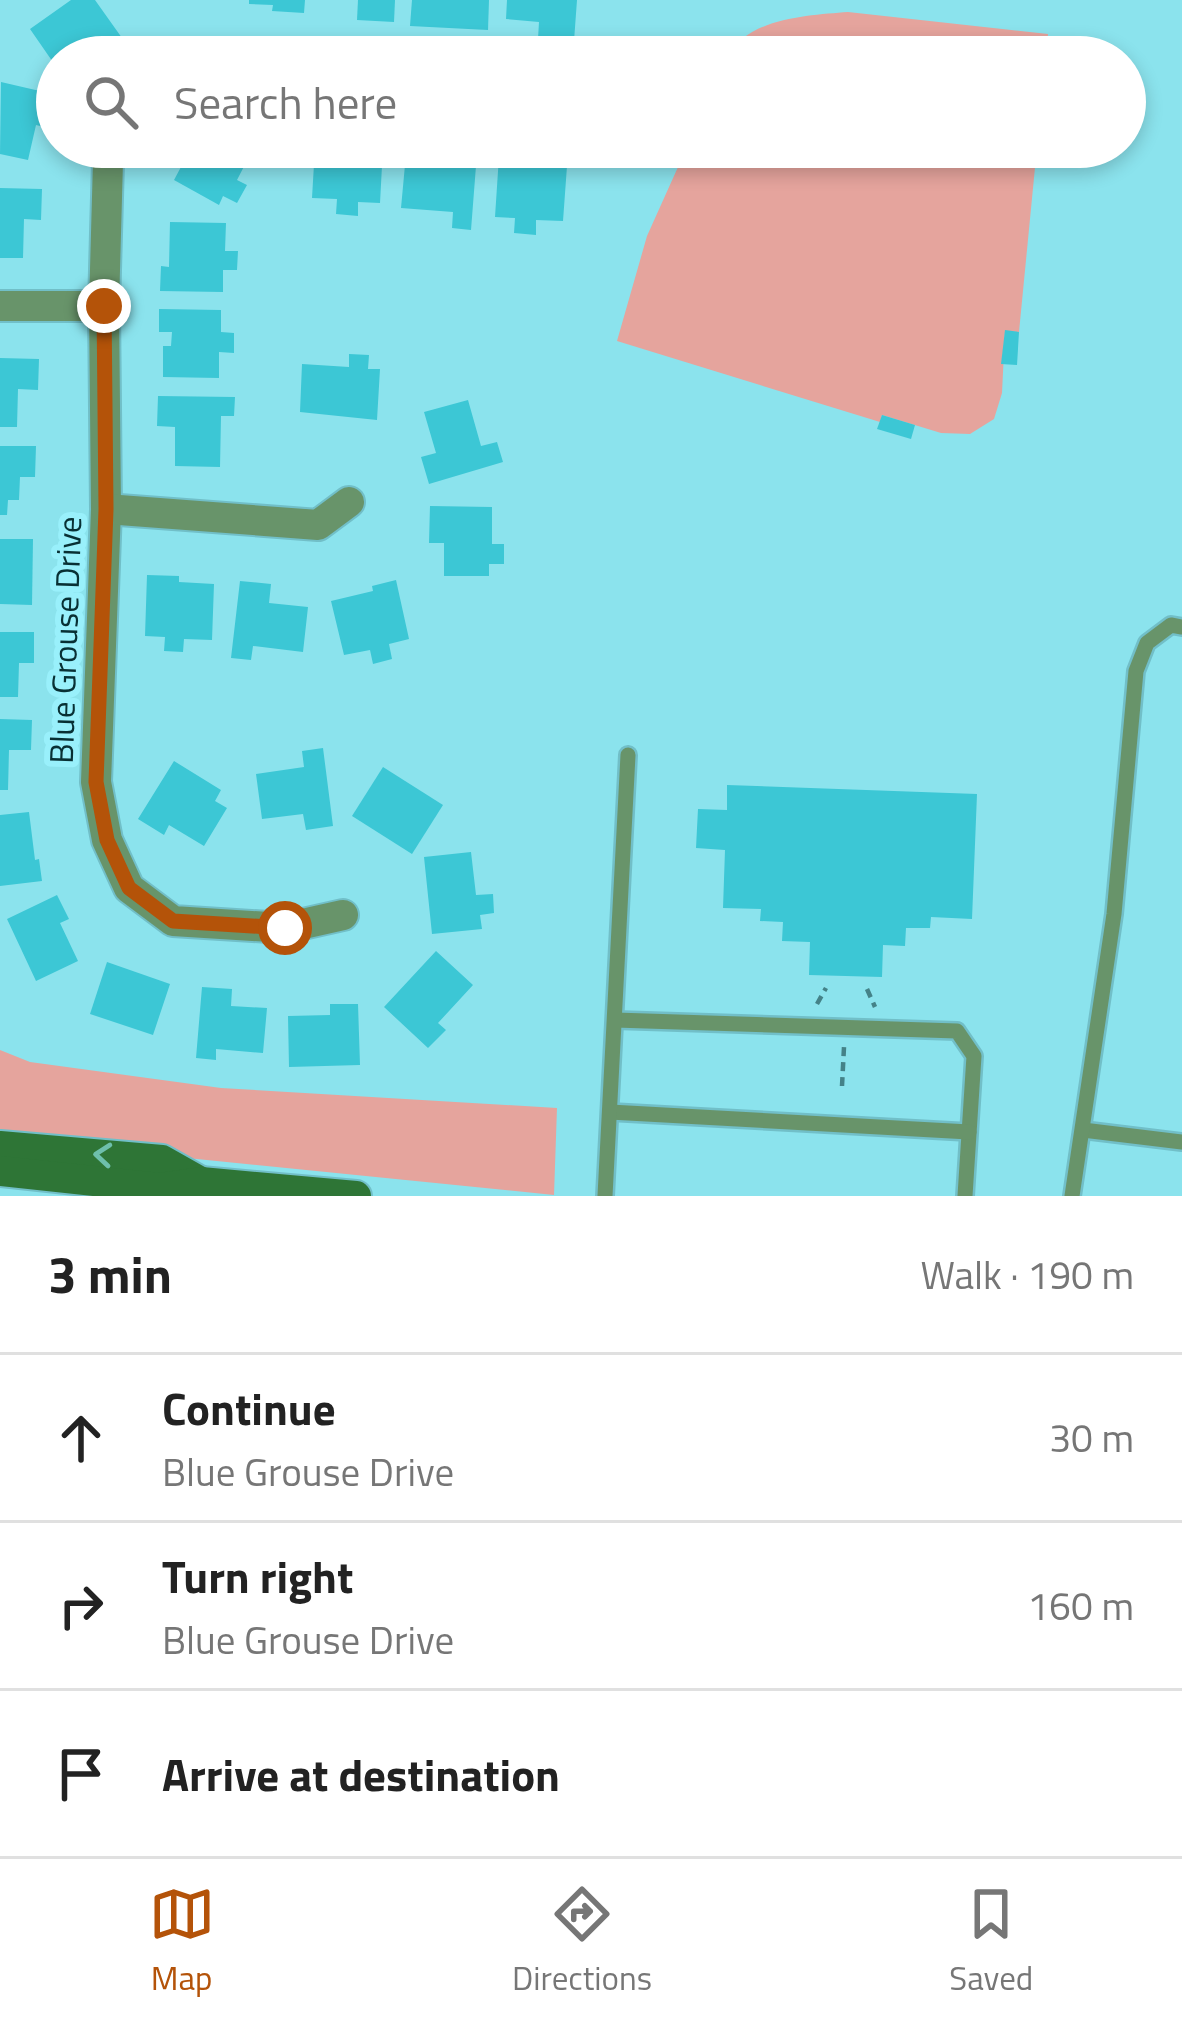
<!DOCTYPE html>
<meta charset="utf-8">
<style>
:root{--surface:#fff;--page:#f6f6f6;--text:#222;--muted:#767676;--line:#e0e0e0;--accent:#b45309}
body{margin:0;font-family:"Titillium Web",sans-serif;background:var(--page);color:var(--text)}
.stop{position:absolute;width:36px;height:36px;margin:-27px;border:9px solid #b45309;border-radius:50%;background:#fff}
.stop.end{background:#b45309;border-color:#fff;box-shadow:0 3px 12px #0008}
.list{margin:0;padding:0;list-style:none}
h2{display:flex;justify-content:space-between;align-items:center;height:156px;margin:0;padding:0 48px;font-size:51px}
h2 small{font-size:39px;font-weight:400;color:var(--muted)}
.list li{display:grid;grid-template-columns:78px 1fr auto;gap:36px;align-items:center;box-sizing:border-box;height:168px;padding:0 48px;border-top:3px solid var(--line)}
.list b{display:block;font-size:45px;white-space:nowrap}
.list p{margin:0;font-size:39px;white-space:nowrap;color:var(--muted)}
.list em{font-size:39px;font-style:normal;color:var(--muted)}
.icon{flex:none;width:66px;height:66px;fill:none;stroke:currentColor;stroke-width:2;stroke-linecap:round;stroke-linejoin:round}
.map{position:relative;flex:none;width:1182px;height:1196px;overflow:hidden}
.search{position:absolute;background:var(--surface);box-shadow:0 6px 18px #0003;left:36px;right:36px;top:36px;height:132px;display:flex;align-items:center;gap:30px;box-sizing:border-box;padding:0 42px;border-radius:66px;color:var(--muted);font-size:45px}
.sheet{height:660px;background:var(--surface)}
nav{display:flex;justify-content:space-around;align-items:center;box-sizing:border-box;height:168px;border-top:3px solid var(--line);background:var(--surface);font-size:33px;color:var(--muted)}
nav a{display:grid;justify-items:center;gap:6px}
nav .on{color:var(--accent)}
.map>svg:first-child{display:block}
.green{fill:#e5a49d}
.building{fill:#3cc7d5}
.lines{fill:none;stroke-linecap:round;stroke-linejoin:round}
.lane-casing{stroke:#71bfc8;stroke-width:20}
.street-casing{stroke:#71bfc8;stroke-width:34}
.secondary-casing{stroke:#71bfc8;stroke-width:34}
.path{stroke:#448288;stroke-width:4.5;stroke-dasharray:9 6;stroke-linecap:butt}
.lane{stroke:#68946a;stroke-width:15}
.street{stroke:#68946a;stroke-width:30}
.secondary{stroke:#2e7536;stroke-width:30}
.oneway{stroke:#6ebfac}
.route{stroke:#b45309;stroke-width:15}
.labels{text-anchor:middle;stroke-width:12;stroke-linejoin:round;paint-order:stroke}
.street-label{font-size:33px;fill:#083034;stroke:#99f0fb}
</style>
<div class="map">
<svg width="1182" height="1196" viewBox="0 0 1182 1196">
<rect width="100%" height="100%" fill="#8be3ed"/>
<g class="green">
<path d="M848 12 1048 34 1046 57H728C746 18 810 15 848 12Z"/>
<path d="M687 147H1037L1019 332 1005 331 1002 393 994 419 970 434 941 433 882 415 880 422 617 341 647 236Z"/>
<path d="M0 1050 30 1062 221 1088 557 1108 554 1195 0 1139Z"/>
</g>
<g class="building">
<path d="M71 0H95L122 38 98 55 90 43 70 57H57V68L30 29Z"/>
<path d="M249 0H305L304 13 272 11 273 5 249 4Z"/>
<path d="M358 0H395L394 22 357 20Z"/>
<path d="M412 0H489L488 30 410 26Z"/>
<path d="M507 0H577L574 41 538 39 539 22 506 19Z"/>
<path d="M1 82 57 95 52 129 36 125 28 160 0 154Z"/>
<path d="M201 147H254L237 180 247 185 237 203 223 196 219 205 174 180 189 152 196 156Z"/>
<path d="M315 147H347V154H360V147H383L380 203 358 202V216L336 214 337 199 312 198Z"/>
<path d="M446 150 477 153 471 230 452 228 453 212 401 208 405 165 444 168Z"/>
<path d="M499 156 532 158V164L567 166 563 221 536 220V235L514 233 515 218 495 217Z"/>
<path d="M0 188 42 189 41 220 24 219 23 258H0Z"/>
<path d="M170 222 226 223 225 251H238L237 270H223V292L160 291 161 266 169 267Z"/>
<path d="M159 309 221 310V332L234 333V353L219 352V378L163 377V346H171L172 332H159Z"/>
<path d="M1005 330 1019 332 1017 365 1001 364Z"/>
<path d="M349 354 369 355 368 369H380L377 420 300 412 302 364 349 367Z"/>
<path d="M0 358 39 359 38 390 18 389 17 427H0Z"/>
<path d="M158 396 235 397 234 416H221L220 467 175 466V427L157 426Z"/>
<path d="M468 400 481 446 497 442 503 462 429 484 421 457 436 453 424 412Z"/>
<path d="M882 415 915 425 911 439 877 429Z"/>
<path d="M0 446H36L35 477H20L19 500H8L7 515H0Z"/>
<path d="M430 506 492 507V544H504V564H489V576H444V543H429Z"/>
<path d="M0 539H33L32 605 0 604Z"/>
<path d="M147 575 179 576V582L214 584 212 640 184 639 183 652 164 651 165 637 145 636Z"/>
<path d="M396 580 409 639 389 644 392 659 373 664 370 650 344 655 331 601 373 591 372 586Z"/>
<path d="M240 581 271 584 269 603 308 607 303 652 253 646 251 660 231 658Z"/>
<path d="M0 632H34V663H19L18 697H0Z"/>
<path d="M0 719 32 720 31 750H9L8 790H0Z"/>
<path d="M323 748 333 826 306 830 303 814 262 819 256 774 304 767 302 751Z"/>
<path d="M174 761 221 790 215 801 227 808 204 846 169 825 164 835 138 819Z"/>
<path d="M383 767 443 805 412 854 352 816Z"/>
<path d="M727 785 977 794 972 919 931 917 930 928H906L905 946 883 945 882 977 809 975 810 942 782 941 783 922 760 921 761 909 723 908 725 850 696 848 698 809 727 810Z"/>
<path d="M29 812 35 860 39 859 42 881 0 886V815Z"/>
<path d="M471 852 476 895 493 894 494 913 480 915 482 929 432 934 424 857Z"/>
<path d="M57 895 69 919 60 923 78 961 36 981 7 919Z"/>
<path d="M436 951 473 985 438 1023 446 1030 428 1048 384 1007Z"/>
<path d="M107 962 170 984 153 1035 90 1014Z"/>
<path d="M202 987 232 989 231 1006 267 1008 263 1053 216 1049V1060L196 1058Z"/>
<path d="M330 1004H358L360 1065 289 1067 288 1016 330 1015Z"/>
</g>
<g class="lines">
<g class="lane-casing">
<g id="lane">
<path d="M615 1020 957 1031 974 1056 965 1196"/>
<path d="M610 1112 969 1132"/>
<path d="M1083 1130 1182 1142"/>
<path d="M605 1196 628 755"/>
<path d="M1072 1196 1114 914 1136 671 1147 643 1171 625 1182 627"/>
</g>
</g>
<g class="street-casing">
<g id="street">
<path d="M116 147 108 161 104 306 106 509 96 782 107 840 129 888 173 921 285 928 343 915"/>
<path d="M0 306H104"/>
<path d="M106 509 318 525 349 502"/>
</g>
</g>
<g class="secondary-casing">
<g id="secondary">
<path d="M0 1146 162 1160 201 1182"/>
<path d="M0 1171 159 1188 201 1182 356 1196"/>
</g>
</g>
<g class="path">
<path d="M867 989 875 1007"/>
<path d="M817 1004 826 988"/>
<path d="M842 1086 844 1047"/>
</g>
<use href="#lane" class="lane"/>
<use href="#street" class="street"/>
<use href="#secondary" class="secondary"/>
</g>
<defs><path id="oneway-chevron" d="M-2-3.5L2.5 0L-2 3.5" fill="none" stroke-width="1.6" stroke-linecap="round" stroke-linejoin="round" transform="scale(3)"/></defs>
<use class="oneway" href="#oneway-chevron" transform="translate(103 1155) rotate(-175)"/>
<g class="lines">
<path class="route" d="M104 306 106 509 96 782 107 840 129 888 173 921 285 928"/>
</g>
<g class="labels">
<g class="street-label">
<text transform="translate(65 640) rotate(-88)" y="12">Blue Grouse Drive</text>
</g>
</g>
</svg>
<div class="stop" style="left:285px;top:928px"></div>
<div class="stop end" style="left:104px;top:306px"></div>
<div class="search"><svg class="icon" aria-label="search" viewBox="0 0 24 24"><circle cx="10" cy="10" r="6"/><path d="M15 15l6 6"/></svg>Search here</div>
</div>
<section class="sheet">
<h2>3 min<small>Walk · 190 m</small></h2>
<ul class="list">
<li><svg class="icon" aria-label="ahead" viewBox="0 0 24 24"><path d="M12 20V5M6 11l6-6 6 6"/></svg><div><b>Continue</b><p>Blue Grouse Drive</p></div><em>30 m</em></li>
<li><svg class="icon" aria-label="right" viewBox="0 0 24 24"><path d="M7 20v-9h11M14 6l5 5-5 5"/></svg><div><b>Turn right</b><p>Blue Grouse Drive</p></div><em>160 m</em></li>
<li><svg class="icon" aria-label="arrive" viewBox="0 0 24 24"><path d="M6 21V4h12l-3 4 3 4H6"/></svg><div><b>Arrive at destination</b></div></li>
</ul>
</section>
<nav>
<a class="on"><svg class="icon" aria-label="map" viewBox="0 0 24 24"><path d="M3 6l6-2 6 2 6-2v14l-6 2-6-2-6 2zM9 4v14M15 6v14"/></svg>Map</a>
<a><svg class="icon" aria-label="directions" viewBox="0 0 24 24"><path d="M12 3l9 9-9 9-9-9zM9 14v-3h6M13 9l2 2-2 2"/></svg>Directions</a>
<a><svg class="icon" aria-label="saved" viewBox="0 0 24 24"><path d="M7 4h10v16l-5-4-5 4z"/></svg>Saved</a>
</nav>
